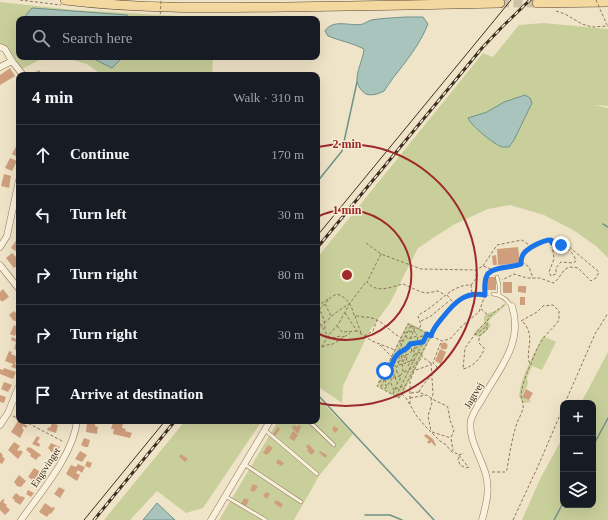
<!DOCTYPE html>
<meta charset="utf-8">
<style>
:root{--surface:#171b24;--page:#242831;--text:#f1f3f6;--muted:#9ea1a6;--line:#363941}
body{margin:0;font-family:"Times New Roman",serif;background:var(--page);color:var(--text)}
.controls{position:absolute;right:12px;bottom:12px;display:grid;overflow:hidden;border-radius:8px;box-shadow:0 4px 16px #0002}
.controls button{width:36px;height:36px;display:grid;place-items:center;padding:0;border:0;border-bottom:1px solid var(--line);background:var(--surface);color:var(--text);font:20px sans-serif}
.stop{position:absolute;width:12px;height:12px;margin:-9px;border:3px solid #1a73e8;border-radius:50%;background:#fff}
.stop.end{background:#1a73e8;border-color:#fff;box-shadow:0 1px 4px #0008}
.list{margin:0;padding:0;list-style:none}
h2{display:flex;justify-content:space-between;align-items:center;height:52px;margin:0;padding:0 16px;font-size:17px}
h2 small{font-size:13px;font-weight:400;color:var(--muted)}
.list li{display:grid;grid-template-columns:26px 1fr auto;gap:12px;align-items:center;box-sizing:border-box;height:60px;padding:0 16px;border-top:1px solid var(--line)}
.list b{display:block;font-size:15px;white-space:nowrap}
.list em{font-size:13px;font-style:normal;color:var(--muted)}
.icon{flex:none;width:22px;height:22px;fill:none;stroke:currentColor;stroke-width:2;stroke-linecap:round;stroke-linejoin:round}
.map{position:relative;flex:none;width:608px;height:520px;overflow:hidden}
.search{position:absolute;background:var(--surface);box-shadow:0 4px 16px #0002;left:16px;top:16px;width:304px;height:44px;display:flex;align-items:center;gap:10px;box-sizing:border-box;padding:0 14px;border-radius:8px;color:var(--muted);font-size:15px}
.panel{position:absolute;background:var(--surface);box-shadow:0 4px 16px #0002;left:16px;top:72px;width:304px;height:352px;border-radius:8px}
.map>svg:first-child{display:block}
.green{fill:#c9cf9b}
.water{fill:#a9c4bc;stroke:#6f938a}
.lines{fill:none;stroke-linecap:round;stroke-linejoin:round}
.stream{stroke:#6f938a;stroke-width:1.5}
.building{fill:#cf9f7d}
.primary-tunnel{stroke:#ccc0a6;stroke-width:9;stroke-dasharray:9 4.5;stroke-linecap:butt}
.lane-casing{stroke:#8d765c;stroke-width:4}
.street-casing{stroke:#8d765c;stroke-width:7}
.primary-casing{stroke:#5b4430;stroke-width:10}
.path{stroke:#8d765c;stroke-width:1;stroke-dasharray:3 2;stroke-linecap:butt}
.lane{stroke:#faf1dc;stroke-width:3}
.street{stroke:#faf1dc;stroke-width:6}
.primary{stroke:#f3d9a0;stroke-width:9}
.tram{stroke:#3d2e20;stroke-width:1}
.rail-casing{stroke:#3d2e20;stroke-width:3}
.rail{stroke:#f7eed8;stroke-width:1.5;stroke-dasharray:4.5;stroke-linecap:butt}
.path-bridge{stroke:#8d765c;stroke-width:1;stroke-dasharray:3 2;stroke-linecap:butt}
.route{stroke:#1a73e8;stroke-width:5}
.ring{fill:none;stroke:#9e2a2b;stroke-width:2}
.labels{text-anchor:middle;stroke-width:3;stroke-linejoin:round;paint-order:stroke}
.street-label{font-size:10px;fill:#3d2e20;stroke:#f7eed8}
.centre{fill:#9e2a2b;stroke:#f7eed8;stroke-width:2}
.ring-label{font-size:12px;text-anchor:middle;font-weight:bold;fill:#9e2a2b;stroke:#f7eed8;stroke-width:3;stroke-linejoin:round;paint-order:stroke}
</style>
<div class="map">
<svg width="608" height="520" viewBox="0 0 608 520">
<rect width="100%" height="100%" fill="#f0e4c8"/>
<g class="green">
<path d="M0 2 73 10 214 18 19 19V57H213L212 75H102L87 64 66 58 45 57 22 69 9 50 0 44Z"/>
<path d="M543 23 608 29V106L594 105 608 108V258L596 246 573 230 544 215 510 205 488 209 453 225 418 248 390 303 369 332 343 386 342 403 317 386V258L483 53 493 57 519 25Z"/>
<path d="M505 303 507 304 488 321 491 325 490 327 480 337 476 336 474 333 484 323V317L486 314C493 312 501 309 505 303Z"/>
<path d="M408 322 432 335 402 396 399 398 377 386Z"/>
<path d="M543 336 556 342 542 370 532 366 527 378 528 384 522 396 531 401V402L523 403 519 396C521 376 534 354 543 336Z"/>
<path d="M608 352V520H522L540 479 563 437V505H593V403H581Z"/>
<path d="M317 397 353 434 319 476 294 520H219L278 421H317Z"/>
<path d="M185 421H262L203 508 186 513 157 491 130 520H104Z"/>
</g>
<g class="water">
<path d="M32 8 127 15 130 19H25L26 15Z"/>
<path d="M405 17H423L428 24C419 46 407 60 393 78 390 82 387 87 384 91 379 94 371 96 366 94 362 92 358 86 357 82 356 71 363 60 364 49 353 43 340 41 328 36L325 31C333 18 351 27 363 24 366 23 368 21 371 20 382 18 394 18 405 17Z"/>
<path d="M90 57H123L112 68Z"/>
<path d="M525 95 530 98 532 103 514 140 509 147C508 147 503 147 502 147 495 145 470 125 468 118L487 112 504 102Z"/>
<path d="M157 503 175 520H143Z"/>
</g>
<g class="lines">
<g class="stream">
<path d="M317 182 342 151 357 82"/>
<path d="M603 224 608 227"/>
<path d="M317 394 434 520"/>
<path d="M593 446 608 418"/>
<path d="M365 515H390L402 520"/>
<path d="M554 520 563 503"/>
</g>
</g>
<g class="building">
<path d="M10 68 15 76 0 85V75Z"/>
<path d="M39 70 43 75H31Z"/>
<path d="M19 141V158L12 154Z"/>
<path d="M10 158 17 161 12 171 5 168Z"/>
<path d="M4 174 11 176 9 188 1 186Z"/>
<path d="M17 239 19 240V253L11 248Z"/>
<path d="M518 247 520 263 498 265 497 249Z"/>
<path d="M12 253 19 260V264L14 268 6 258Z"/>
<path d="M496 255 497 265H493L492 256Z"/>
<rect x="487" y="277" width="9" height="13"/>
<rect x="503" y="282" width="9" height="11"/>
<path d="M518 286H526V293L518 292Z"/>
<path d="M3 289 9 297 2 302 1 300 0 301V292Z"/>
<rect x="520" y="297" width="5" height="8"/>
<path d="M14 311 19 316V323L13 320 9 315Z"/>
<path d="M14 325 19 328V336L16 334 15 336 10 334Z"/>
<path d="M12 337 18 340 17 343H19V351L14 349 16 342 11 340Z"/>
<circle cx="444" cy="346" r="3.5"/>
<path d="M440 349 446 352 441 364 435 361Z"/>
<path d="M9 351 12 352 11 354 18 357 15 364 19 366 17 369 11 367 13 364 5 361Z"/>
<path d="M4 368 16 372 13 379 0 374V369L3 370Z"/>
<path d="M4 382 12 385 8 392 1 389Z"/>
<path d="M526 389 533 393 529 400 522 397Z"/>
<path d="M0 395 6 397 4 403 0 402Z"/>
<path d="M18 421 28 426 26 428 23 426 22 428 24 430 20 438 11 432Z"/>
<path d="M87 422 95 423V426L98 427 97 434 86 432Z"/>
<path d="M113 422 123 424 122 428 126 429 125 431 132 433 130 438 113 434 114 429H111Z"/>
<path d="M52 423 58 425 56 433 47 430 48 427 50 428Z"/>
<path d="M294 425 297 427 299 425 301 427 298 434 292 428Z"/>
<path d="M334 426 339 429 335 433 332 429Z"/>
<path d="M278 427 280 429 275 436 273 434Z"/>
<path d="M293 431 298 435 294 441 289 438Z"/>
<path d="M426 434 433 439 436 445 435 446 431 442 429 444 427 442 429 440 424 436Z"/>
<path d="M37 436 40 438 37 442 40 444 39 447 32 444Z"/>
<path d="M84 438 90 440 88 447H85L81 445Z"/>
<path d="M14 442 20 446 17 450 19 451 20 450 23 452 18 459 8 450Z"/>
<path d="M51 443 60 447 56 454 50 451V450L48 448Z"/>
<path d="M308 444 315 451 312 455 307 451 308 449 306 447Z"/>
<path d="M268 445 273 448 267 455 263 453Z"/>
<path d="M28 447 30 448V447L41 455 40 457 39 456 36 460 30 456 31 454 26 450Z"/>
<path d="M80 451 87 455 82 462 75 459Z"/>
<path d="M320 451 327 455 326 458 321 455 322 454 319 453Z"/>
<path d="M0 452 3 455 2 456 5 459 2 464 0 463Z"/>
<path d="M181 454 188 459 185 462 179 457Z"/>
<path d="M278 459 284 463 282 466 276 463Z"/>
<path d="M87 461 92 463 90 468 85 466Z"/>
<path d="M78 464 85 467 82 473 78 470 76 473 80 475 77 481 66 474 71 465 76 467Z"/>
<path d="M34 468 41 472 34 481 28 477Z"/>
<path d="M19 475 26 481 21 487 17 486 14 482Z"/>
<path d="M253 484 258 486 254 492 250 490Z"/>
<path d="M59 487 65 490 60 498 54 494Z"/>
<path d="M28 490 34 493 31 497 26 494Z"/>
<path d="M266 492 270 494 267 499 263 496Z"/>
<path d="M16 493 21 497 22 496 25 498 20 505 14 501 15 500 12 498Z"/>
<path d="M244 498 249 500 246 506 241 504Z"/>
<path d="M3 499 5 500 3 502 7 505 6 506 10 510 5 515 0 510V502Z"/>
<path d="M276 500 283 504 281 508 274 503Z"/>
<path d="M45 503 52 508 53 507 55 508 51 514 50 513 47 517 39 512Z"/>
</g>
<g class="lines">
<path class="primary-tunnel" d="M500 3H537"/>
<g class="lane-casing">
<g id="lane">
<path d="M497 277 499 285V295"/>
<path d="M493 294C501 295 507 299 511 306"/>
<path d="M309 421 334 445"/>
<path d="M265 430 317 474"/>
<path d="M244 464 301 502"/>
<path d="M225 496 266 520"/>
</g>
</g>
<g class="street-casing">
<g id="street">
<path d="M0 47 5 49 12 61"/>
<path d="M0 67 12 61 23 75"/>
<path d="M0 247 7 236 19 180"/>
<path d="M0 265 19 289"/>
<path d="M0 425 8 413 19 386"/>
<path d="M21 520C41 492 73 455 77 421"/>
<path d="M211 520 270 421"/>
<path d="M482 520C486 505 490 491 486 475 482 459 467 437 471 420 473 413 477 407 481 401 498 370 524 344 512 306"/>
</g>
</g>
<g class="primary-casing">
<g id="primary">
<path d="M65 0C139 9 212 8 286 7 357 6 429 5 500 3"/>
<path d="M537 3 608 2"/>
</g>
</g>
<g class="path">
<path d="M20 0 61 5"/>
<path d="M556 11 565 14 582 24 592 27 608 26"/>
<path d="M551 240 552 243C562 242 574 252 576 261L573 263 561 262 556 268V274L551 276 549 272 554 259 552 243"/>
<path d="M366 243 381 254 421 269 476 270 483 266 493 270 496 273"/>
<path d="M381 254 367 282C377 294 390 287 403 284L421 292 427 293 438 291 445 295"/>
<path d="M522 262 529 267 533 278"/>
<path d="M483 266 497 245 522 240 532 247"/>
<path d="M471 285 476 279V270"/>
<path d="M447 295 454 304C463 295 472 293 484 295"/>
<path d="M485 295 487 275 497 269 521 264 522 256 526 251 543 240 556 239 561 240 599 272 596 278 591 281 578 268C561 263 563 278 553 283L540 278H527L514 274 502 280"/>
<path d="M325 304 331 316"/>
<path d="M454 304 432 332 431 336 442 341 450 339 462 326 479 312 484 298 489 295"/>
<path d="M317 306 330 298"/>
<path d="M481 309 489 316"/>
<path d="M319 310 331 297 337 294C347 297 352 306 354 315 362 318 370 316 377 320 386 325 392 333 401 338"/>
<path d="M318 313 319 310C323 314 325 323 325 329"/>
<path d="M345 313 357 331 372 341 395 350"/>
<path d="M355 316 361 333"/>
<path d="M317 319 328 336 331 338 341 336 344 337"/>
<path d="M421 321 431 316 449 301"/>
<path d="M486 322 478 330 465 348 463 369C474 366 479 360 484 350V348L479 343V336L487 330V326"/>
<path d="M523 322C537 337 524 352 530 364"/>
<path d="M337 326 342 332 357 331"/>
<path d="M411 326 417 335"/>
<path d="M419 329 408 324 377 386 399 398 413 371 414 366 417 362 431 336 427 334"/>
<path d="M317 330 334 314 350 303"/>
<path d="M404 333 413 331"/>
<path d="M475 335 487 326C486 314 498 311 505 304"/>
<path d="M364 336 373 331 377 320"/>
<path d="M406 336 408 339 417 336"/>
<path d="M403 340 400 341 404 352"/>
<path d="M380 345 392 357"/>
<path d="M322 347 327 345 333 344 350 333"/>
<path d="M317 348H321L328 336 339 323 350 303 366 282"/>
<path d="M412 351 410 345 422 342"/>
<path d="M414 355 418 352 422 354V357L431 363"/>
<path d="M401 356C411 356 417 347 418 337L423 336 424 334"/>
<path d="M403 362 405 358 406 350 410 345V339L415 327"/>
<path d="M407 362 414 360 415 363"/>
<path d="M393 363 400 361 402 356"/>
<path d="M431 363 433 394 431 400 432 403 428 416 431 431"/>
<path d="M399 365 406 363 407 356"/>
<path d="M408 366 414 355V349L420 346"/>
<path d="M416 370 430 365"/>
<path d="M385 371 393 366H397"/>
<path d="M404 372 412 368"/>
<path d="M395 377 397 383"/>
<path d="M385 379 386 386"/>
<path d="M379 382 385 379 400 376 397 372"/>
<path d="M391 383 394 391"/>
<path d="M381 387 411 325"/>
<path d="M385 389 397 371 396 368 399 365 398 361 400 356V350"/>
<path d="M395 389 405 386"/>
<path d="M419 392C423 382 433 377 437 367L433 363 434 360 441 342"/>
<path d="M411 393 419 392 425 395"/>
<path d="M393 394 397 384 400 380V376L403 372 402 360 405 357"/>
<path d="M402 394 406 398 416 415 426 427 440 441 445 444 452 452 458 454 469 468"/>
<path d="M396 396 427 334 419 329 421 325 418 316 420 314C437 306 451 284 471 285L472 294"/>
<path d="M410 398 427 395 434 400 447 406 448 408 450 420 454 430 451 438 453 451"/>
<path d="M565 403 595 334 608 313"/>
<path d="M410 404V381L417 364 422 357"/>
<path d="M13 416 19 419"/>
<path d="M24 421 64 442"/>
<path d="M432 432 451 438"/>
<path d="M459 455 464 453"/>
<path d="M459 457 458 459 460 465 466 468 468 467"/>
<path d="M492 472H505L507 470C509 456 512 438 517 423 519 418 522 413 523 408 524 404 522 401 521 396 521 389 527 371 531 364 534 355 539 343 545 336 550 330 555 326 559 320V311L553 305 543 306 537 312 521 321"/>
<path d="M513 520 539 464 563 408"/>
</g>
<use href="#lane" class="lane"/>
<use href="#street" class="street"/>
<use href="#primary" class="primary"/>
<g class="tram">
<path d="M317 236 511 0"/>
<path d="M84 520 165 421"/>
</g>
<g class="rail-casing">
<g id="rail">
<path d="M317 248 482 48 502 27 530 0"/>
<path d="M94 520 175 421"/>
</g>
</g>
<use href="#rail" class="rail"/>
<g class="path-bridge">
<path d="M596 0 607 25"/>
<path d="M160 19 161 0"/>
</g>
</g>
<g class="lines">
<path class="route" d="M385 371C395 365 391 361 397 355 401 350 407 351 410 344L423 342 427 334 431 336C433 328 438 323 443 317 454 303 465 291 485 295 485 289 484 283 486 278 488 266 512 268 521 264 521 261 521 259 522 257 524 249 543 240 551 240L552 243H556L561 245"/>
</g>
<g class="ring">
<path d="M317 217A65 65 0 1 1 317 333"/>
<path d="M318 147A131 131 0 1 1 318 403"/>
</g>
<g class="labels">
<g class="street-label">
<text transform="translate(473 395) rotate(-60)" y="4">Jagtvej</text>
<text transform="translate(45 467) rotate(-57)" y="4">Engsvinget</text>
</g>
</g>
<circle cx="347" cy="275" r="6" class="centre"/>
<g class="ring-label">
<text x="347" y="148">2 min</text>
<text x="347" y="214">1 min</text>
</g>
</svg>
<div class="controls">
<button>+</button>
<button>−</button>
<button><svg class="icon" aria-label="layers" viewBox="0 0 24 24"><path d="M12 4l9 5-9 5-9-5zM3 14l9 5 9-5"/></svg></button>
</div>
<div class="stop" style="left:385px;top:371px"></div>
<div class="stop end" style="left:561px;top:245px"></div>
<div class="search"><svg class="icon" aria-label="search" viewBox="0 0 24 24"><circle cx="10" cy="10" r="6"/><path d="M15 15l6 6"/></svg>Search here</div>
<section class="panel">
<h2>4 min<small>Walk · 310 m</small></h2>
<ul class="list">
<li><svg class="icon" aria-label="ahead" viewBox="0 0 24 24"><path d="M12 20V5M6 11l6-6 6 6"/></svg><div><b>Continue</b></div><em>170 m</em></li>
<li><svg class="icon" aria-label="left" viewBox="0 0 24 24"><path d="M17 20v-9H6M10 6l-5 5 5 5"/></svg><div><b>Turn left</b></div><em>30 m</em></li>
<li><svg class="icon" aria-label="right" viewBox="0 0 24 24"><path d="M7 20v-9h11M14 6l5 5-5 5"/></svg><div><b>Turn right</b></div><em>80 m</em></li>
<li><svg class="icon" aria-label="right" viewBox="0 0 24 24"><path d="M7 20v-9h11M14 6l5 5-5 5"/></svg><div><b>Turn right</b></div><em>30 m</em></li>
<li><svg class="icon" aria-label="arrive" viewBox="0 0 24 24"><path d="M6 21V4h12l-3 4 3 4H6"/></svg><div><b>Arrive at destination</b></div></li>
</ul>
</section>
</div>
